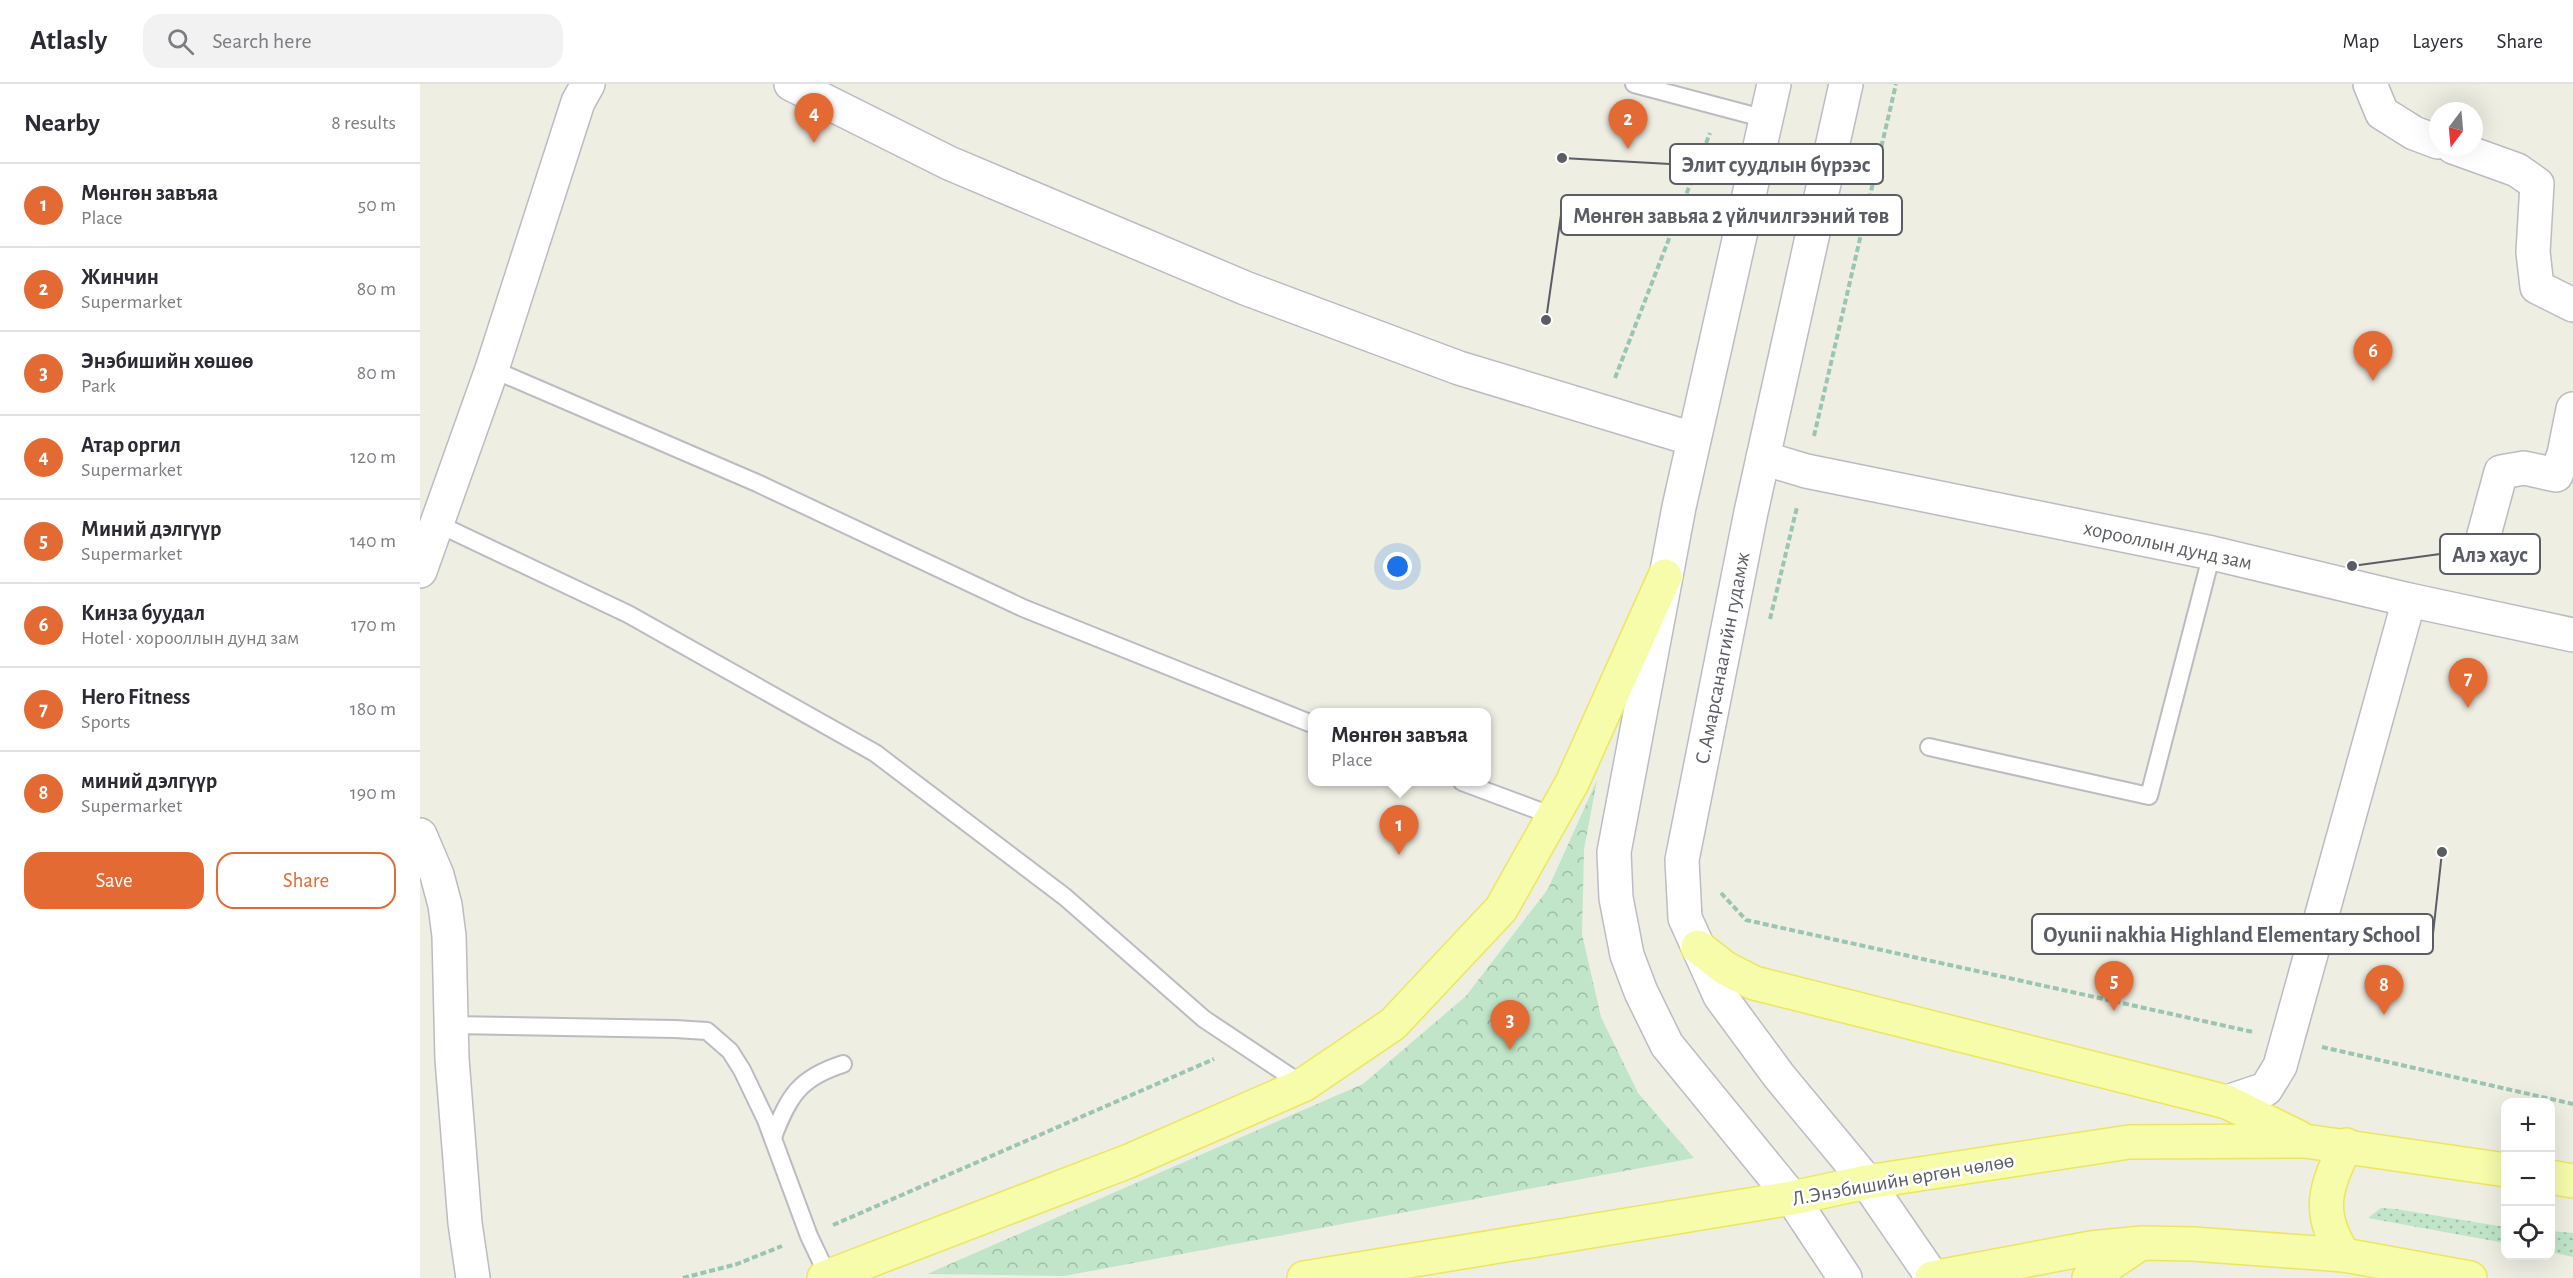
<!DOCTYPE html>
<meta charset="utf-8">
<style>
:root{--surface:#fff;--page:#f2f2f3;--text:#2b2b33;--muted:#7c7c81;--line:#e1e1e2;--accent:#e46a34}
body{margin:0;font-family:"Alegreya Sans",sans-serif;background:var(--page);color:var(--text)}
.controls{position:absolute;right:18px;bottom:18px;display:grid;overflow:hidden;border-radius:12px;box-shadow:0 6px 24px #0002}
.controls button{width:54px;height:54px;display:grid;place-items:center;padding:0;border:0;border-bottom:2px solid var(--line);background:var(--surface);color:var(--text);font:30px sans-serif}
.compass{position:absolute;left:2009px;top:18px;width:54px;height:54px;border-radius:50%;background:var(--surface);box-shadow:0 6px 24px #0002;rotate:196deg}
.you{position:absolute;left:978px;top:483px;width:21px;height:21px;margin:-15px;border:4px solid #fff;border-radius:50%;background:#1a73e8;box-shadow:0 0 0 9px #1a73e833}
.badge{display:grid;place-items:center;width:39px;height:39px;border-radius:50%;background:var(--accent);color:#fff;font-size:20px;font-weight:700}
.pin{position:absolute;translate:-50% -50px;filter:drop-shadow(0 2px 3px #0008)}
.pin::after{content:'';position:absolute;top:32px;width:21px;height:18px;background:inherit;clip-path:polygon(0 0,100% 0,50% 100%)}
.popup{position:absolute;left:888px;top:624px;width:183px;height:78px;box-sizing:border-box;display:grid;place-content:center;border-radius:12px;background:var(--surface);filter:drop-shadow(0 2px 4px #0005);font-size:20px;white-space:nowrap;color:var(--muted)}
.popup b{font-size:22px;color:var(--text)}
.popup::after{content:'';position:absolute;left:50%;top:100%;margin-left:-12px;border:12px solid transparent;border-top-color:var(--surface)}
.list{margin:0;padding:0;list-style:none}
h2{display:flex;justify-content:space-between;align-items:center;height:78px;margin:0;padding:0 24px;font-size:26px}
h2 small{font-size:20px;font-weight:400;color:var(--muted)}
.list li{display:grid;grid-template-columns:39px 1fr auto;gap:18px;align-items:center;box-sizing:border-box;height:84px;padding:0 24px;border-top:2px solid var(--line)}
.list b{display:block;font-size:22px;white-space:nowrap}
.list p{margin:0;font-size:20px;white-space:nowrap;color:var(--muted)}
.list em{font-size:20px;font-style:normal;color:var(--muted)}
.actions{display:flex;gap:12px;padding:18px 24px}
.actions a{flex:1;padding:14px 0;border:2px solid var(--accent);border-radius:18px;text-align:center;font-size:21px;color:var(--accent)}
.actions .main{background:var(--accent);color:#fff}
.icon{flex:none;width:33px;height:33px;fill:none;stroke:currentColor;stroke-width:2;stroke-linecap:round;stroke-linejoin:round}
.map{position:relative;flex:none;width:2153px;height:1194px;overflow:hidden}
header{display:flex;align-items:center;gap:36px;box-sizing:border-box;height:84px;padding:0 30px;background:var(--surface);border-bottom:2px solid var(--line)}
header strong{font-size:28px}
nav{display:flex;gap:33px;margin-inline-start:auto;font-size:21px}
.search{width:420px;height:54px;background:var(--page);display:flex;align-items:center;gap:15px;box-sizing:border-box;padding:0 21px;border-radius:18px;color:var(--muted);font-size:22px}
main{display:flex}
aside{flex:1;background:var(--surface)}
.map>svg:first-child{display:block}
.grass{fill:url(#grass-dots)}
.park{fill:url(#park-crowns)}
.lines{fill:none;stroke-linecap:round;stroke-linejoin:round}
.lane-casing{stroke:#bbbbc2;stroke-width:20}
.street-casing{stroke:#bbbbc2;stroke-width:36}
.secondary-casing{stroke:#bcbdc4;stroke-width:36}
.primary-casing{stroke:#ede65d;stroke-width:36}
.path{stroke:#9ac5b1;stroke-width:4;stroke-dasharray:6 3;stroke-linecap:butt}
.lane{stroke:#fff;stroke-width:16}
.street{stroke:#fff;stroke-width:33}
.secondary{stroke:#fff;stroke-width:33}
.primary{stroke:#f6fcaa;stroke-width:33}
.labels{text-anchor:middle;stroke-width:5;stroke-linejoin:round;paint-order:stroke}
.street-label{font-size:21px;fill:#5b5d64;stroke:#fff}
.leader{fill:none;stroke:#5b5d64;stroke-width:2}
.callout-dot{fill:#5b5d64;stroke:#fff;stroke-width:2}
.callout{fill:#fff;stroke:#5b5d64;stroke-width:2}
.callout-label{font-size:22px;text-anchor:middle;font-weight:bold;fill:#5b5d64}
</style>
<header>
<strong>Atlasly</strong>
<div class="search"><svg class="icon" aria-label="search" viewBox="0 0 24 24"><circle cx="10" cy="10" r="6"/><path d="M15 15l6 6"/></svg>Search here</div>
<nav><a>Map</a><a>Layers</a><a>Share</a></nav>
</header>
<main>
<aside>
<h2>Nearby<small>8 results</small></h2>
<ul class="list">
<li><span class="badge">1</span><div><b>Мөнгөн завъяа</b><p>Place</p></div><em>50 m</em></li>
<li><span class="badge">2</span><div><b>Жинчин</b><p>Supermarket</p></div><em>80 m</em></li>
<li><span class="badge">3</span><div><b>Энэбишийн хөшөө</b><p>Park</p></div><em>80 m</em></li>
<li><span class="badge">4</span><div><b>Атар оргил</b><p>Supermarket</p></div><em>120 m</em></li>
<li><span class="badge">5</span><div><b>Миний дэлгүүр</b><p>Supermarket</p></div><em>140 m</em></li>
<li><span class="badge">6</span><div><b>Кинза буудал</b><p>Hotel · хорооллын дунд зам</p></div><em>170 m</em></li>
<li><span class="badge">7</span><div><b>Hero Fitness</b><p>Sports</p></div><em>180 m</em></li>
<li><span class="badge">8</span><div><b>миний дэлгүүр</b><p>Supermarket</p></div><em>190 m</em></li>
</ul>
<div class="actions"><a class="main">Save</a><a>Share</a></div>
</aside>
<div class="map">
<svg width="2153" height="1194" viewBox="0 0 2153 1194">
<defs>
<pattern id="grass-dots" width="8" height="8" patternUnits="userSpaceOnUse" patternTransform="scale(1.5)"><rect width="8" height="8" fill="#c0e5c9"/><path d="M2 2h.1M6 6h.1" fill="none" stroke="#9fbda7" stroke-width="1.8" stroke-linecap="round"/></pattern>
<pattern id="park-crowns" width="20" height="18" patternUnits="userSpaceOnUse" patternTransform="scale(1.5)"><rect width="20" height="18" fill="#c0e5c9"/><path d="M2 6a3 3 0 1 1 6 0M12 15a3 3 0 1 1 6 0" fill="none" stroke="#9fbda7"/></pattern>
</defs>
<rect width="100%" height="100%" fill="#eeeee3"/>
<g class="grass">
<path d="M1961 1124 1976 1125 2085 1143V1159L1948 1134Z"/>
<path d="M2131 1147 2153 1149V1173L2131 1168Z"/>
</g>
<path class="park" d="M1177 696 1164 765 1162 850 1181 933 1218 1009 1274 1074 644 1192 507 1190 943 1000 1046 912 1128 805Z"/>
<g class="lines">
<g class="lane-casing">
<g id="lane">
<path d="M1214 0 1346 35"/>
<path d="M72 285 337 399 603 524 892 640"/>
<path d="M16 439 208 530 455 669 645 813 784 935 883 1001"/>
<path d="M1509 663 1729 712 1792 469"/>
<path d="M1042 698 1133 732"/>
<path d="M32 941 255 945 287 947 310 967 322 986 346 1036 389 1152 408 1192"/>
<path d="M353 1053C369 1012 379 994 423 980"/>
</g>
</g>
<g class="street-casing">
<g id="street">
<path d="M371 0 529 79 825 204 1039 284 1273 355"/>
<path d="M1950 0 1962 29 1994 49 2018 58"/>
<path d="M2033 63 2097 86 2117 100 2113 168 2117 203 2153 221"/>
<path d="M1343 374 1386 387 1792 469 1989 516 2153 551"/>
<path d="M2062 458 2081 388 2104 384 2136 391 2144 370 2153 325"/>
<path d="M0 487 72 285 158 18 168 0"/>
<path d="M0 751 17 791 25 821 29 852 32 975 45 1139 53 1194"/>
<path d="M1807 1018 1846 1005 1860 982 1989 516"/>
</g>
</g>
<g class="secondary-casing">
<g id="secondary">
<path d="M1354 0 1259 423 1194 768 1196 814 1207 871 1221 908 1247 961 1372 1114 1425 1194"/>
<path d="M1426 0 1331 428 1262 776 1265 834 1300 912 1359 992 1447 1098 1513 1194"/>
</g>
</g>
<g class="primary-casing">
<g id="primary">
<path d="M1278 863 1305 884 1334 899 1807 1018 1878 1053"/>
<path d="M2130 1093 2153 1097"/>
<path d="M1924 1171C1896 1129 1905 1104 1926 1061"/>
<path d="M404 1194 709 1077 883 1001 973 940 1081 825 1152 699 1245 492"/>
<path d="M884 1194 1372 1114 1447 1098 1709 1058 1885 1057 2086 1086"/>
<path d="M1512 1194 1671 1164 1722 1159 1773 1160 1924 1171 2050 1194"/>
<path d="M1669 1194 1715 1163"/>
</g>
</g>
<g class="path">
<path d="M1195 294 1290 49"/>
<path d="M1394 352 1476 0"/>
<path d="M1350 535 1377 423"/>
<path d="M1301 809 1326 836 1833 948"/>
<path d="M1902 963 2153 1020"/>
<path d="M413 1141 794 975"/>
<path d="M263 1194 317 1180 362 1162"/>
</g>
<use href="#lane" class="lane"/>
<use href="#street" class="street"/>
<use href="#secondary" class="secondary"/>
<use href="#primary" class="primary"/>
</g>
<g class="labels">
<g class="street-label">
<text transform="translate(1748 461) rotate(12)" y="7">хорооллын дунд зам</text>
<text transform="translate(1302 574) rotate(-79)" y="7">С.Амарсанаагийн гудамж</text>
<text transform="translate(1483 1095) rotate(-10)" y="7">Л.Энэбишийн өргөн чөлөө</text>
</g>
</g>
<path class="leader" d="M1142 74L1250 80M1126 236L1141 131M1932 482L2020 470M2022 768L2013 850"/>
<g class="callout-dot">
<circle cx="1142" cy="74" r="6"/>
<circle cx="1126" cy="236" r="6"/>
<circle cx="1932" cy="482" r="6"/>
<circle cx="2022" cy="768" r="6"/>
</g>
<g class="callout">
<rect x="1250" y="60" width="213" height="40" rx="6"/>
<rect x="1141" y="111" width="341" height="40" rx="6"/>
<rect x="2020" y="450" width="100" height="40" rx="6"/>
<rect x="1612" y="830" width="401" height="40" rx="6"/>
</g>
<g class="callout-label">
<text x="1356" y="88">Элит суудлын бүрээс</text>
<text x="1311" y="139">Мөнгөн завьяа 2 үйлчилгээний төв</text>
<text x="2070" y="478">Алэ хаус</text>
<text x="1812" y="858">Oyunii nakhia Highland Elementary School</text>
</g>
</svg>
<div class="controls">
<button>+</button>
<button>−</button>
<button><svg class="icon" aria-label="locate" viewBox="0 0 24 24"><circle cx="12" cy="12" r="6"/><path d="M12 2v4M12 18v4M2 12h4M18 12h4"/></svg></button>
</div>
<svg class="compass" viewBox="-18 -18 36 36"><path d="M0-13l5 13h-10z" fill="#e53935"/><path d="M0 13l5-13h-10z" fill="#7c7c81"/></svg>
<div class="you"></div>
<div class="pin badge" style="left:979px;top:771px">1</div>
<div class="popup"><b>Мөнгөн завъяа</b>Place</div>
<div class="pin badge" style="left:1208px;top:65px">2</div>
<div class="pin badge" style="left:1090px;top:966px">3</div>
<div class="pin badge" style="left:394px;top:59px">4</div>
<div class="pin badge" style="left:1694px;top:927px">5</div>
<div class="pin badge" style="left:1953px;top:297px">6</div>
<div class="pin badge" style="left:2048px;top:624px">7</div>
<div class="pin badge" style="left:1964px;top:931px">8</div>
</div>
</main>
